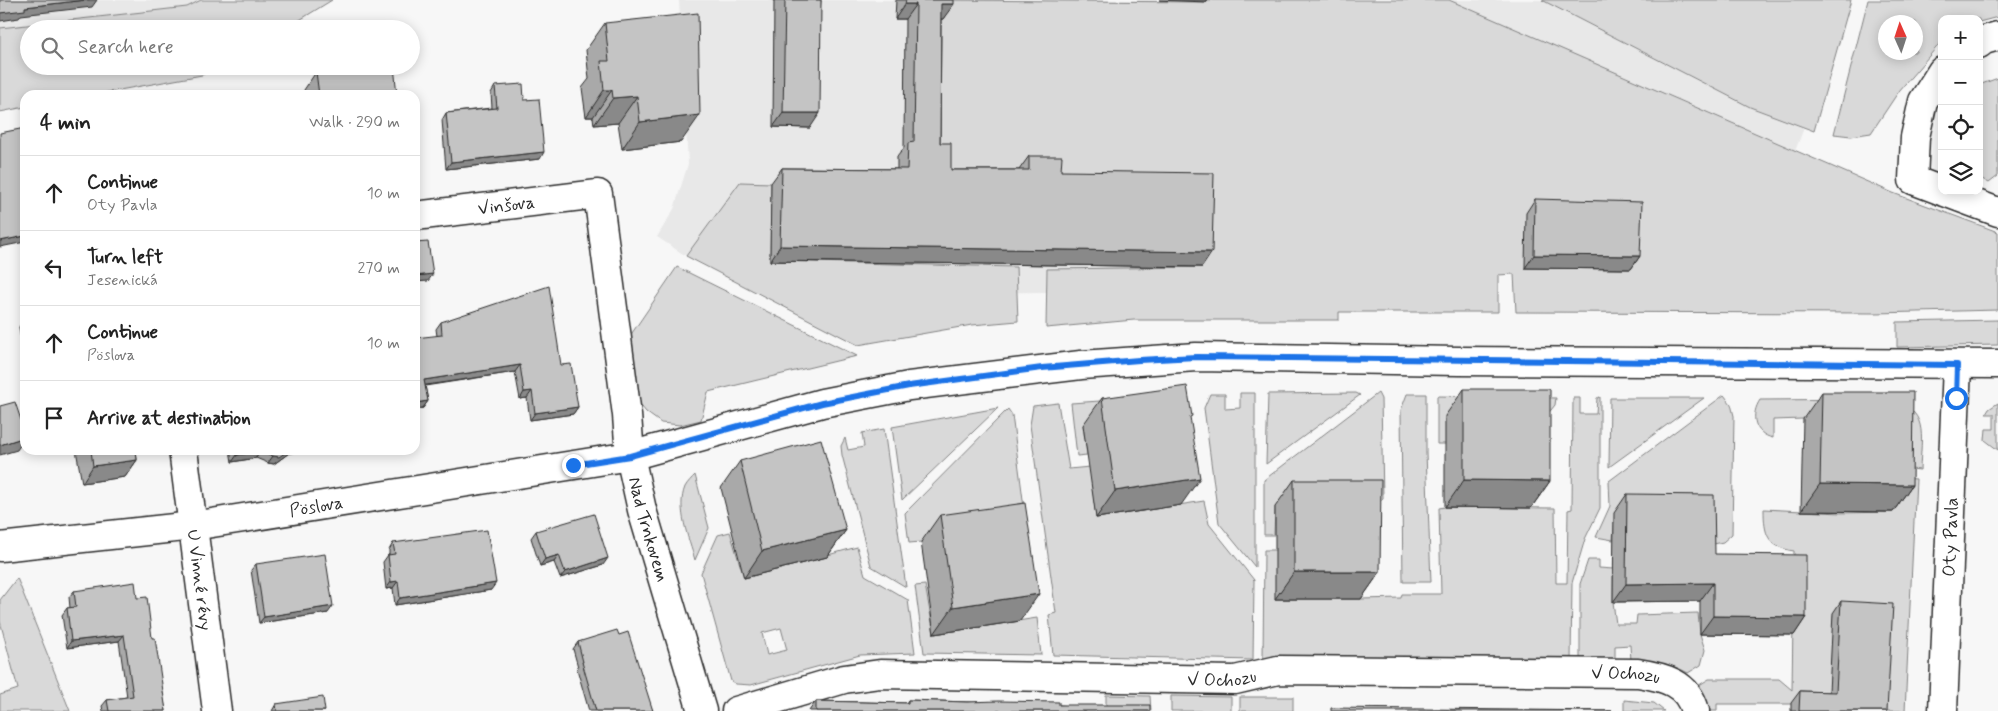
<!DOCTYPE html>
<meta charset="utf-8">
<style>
:root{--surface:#fff;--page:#f2f2f2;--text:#222;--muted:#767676;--line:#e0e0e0}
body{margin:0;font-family:Mynerve,sans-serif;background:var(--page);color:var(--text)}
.controls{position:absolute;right:15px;top:15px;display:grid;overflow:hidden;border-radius:10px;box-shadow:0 2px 12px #0003}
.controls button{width:45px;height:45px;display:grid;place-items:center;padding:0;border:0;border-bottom:1px solid var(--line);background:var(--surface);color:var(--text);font:25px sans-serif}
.compass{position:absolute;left:1878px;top:15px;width:45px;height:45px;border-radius:50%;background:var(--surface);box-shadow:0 2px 12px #0003;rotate:357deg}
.stop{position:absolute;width:15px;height:15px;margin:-11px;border:4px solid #1a73e8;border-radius:50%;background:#fff}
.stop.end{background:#1a73e8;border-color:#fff;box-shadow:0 1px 5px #0008}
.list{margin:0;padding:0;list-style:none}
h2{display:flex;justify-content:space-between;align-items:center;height:65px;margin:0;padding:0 20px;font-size:21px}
h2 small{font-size:16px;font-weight:400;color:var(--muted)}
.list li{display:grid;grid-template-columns:32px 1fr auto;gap:15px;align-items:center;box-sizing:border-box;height:75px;padding:0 20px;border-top:1px solid var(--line)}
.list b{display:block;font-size:19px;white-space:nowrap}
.list p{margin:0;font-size:16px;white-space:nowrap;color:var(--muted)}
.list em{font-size:16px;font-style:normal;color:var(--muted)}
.icon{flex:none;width:28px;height:28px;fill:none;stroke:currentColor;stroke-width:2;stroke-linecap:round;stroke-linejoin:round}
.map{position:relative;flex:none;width:1998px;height:711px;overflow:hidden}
.search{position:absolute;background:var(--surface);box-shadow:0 2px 12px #0003;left:20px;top:20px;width:400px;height:55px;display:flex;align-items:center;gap:12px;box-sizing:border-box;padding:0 18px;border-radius:28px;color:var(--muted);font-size:19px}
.panel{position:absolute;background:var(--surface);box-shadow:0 2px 12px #0003;left:20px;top:90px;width:400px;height:365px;border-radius:15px}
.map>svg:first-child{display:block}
.built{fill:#e8e8e8}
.green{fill:#d9d9d9;stroke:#828282;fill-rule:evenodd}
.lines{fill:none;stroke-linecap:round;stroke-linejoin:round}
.street-casing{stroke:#2b2b2b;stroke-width:31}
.street{stroke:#fff;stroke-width:28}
.wall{fill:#a9a9a9;stroke:#2b2b2b}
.shaded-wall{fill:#898989;stroke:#2b2b2b}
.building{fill:#c4c4c4;stroke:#2b2b2b}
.route{stroke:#1a73e8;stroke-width:6}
.labels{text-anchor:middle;stroke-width:4.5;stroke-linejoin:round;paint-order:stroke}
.street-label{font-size:18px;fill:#2b2b2b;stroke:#fff}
</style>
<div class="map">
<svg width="1998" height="711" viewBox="0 0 1998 711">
<rect width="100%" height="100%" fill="#f7f7f7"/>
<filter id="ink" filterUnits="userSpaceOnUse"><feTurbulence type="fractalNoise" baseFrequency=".02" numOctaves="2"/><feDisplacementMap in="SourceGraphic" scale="10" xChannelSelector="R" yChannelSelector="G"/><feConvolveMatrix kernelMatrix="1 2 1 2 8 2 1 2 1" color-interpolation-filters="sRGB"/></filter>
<g filter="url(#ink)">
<g class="built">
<path d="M0 0H201L187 7 0 28Z"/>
<path d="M679 0H1542L1750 107 1804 128 1795 151 1623 76 1223 289 982 293 737 281 686 256 657 237 674 209 688 164Z"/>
</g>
<g class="green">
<path d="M201 0H332L285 29H29V66H218L202 75 92 95H25V107L0 112V28L187 7Z"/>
<path d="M931 0 1206 2V0H1449L1893 193 1998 232V310L1876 313 1516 312 1514 274 1498 275V312H1339V320H1134L1046 328 1047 269 1202 267 929 170Z"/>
<path d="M1542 0H1851L1814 131 1750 107Z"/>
<path d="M1868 0H1998V17L1979 22V19H1942V41L1899 91 1871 133 1851 136 1834 134ZM1916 22V52H1886V22Z"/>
<path d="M1998 78V176L1989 183 1979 177V85Z"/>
<path d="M740 182 771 183 770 261 1016 267 1018 321 972 325 858 345 686 256Z"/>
<path d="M677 267 857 356 708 392 701 420 680 425 661 423 646 412 633 396 628 362 632 333Z"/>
<path d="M1998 320V345L1897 347V322Z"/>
<path d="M1240 393H1255V567L1219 523 1204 408 1210 394H1225V409L1240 408Z"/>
<path d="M1356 393 1360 395 1266 464 1268 394Z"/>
<path d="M1378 393 1381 399 1383 498 1379 503 1275 507 1274 535H1264V480Z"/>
<path d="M1407 394H1426V453L1431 582H1403L1401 410Z"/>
<path d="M1186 395 1083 425 1087 455 1077 456 1071 403Z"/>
<path d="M1724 395 1731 404 1734 416 1732 534 1723 542 1714 544 1615 513 1613 540 1596 537 1610 506 1609 481Z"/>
<path d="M1437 396 1556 398 1555 405 1547 415 1445 444H1437Z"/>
<path d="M1600 397V508L1585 539 1572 583 1571 660H1263L1264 550H1276L1361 599 1401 598 1402 594H1441L1439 508 1445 507 1555 508 1556 583H1567L1568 510 1572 509 1573 398H1580V414H1596L1597 398Z"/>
<path d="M1610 398H1704L1609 467Z"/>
<path d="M1888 399C1930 410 1921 434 1920 470L1893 467 1803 419 1773 420V438C1754 434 1750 415 1760 400Z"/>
<path d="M1058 403 1069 469 1090 467 1096 518 1204 501 1209 524 1254 580 1253 660 1053 655 1049 615 1056 613 1030 425 1033 406Z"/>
<path d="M1998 403V450L1985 440 1986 429H1994V414H1986L1989 409Z"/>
<path d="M998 408 902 500 892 427Z"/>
<path d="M1008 409 1012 415 1025 515 921 542 909 543 905 513Z"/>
<path d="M884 429 906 587 871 566 842 455 841 446 845 438 848 450 864 447 862 433Z"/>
<path d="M695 475 709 528 695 560C689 539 676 509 685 487 687 483 692 478 695 475Z"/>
<path d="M1893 477 1916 479 1905 711H1828L1806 704H1717V711H1710L1696 687 1709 679H1779L1792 690 1794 551C1767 547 1764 534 1764 509L1840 513 1892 512Z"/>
<path d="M730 532 744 578 857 547 865 575 908 600 915 653 860 655 751 685 736 684 731 681 701 573 718 535ZM781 628 787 650 767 655 762 633Z"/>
<path d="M1588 560H1599V568L1613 569V602L1616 624H1636L1637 615 1698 613 1700 634 1705 650 1701 665 1688 673C1671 663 1651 662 1631 661L1630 645 1615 646V661L1580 660V584Z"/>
<path d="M17 578 70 711H0V695L18 689 0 621V600Z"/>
<path d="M925 585 934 634 1037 618 1041 655 924 653 915 586Z"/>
<path d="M1106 695 1150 696 1151 711H1106Z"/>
<path d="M1171 696 1231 697V711H1171Z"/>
<rect x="1240" y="697" width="53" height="14"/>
<path d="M1624 700 1654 703 1664 711H1624Z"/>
</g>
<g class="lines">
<g class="street-casing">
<g id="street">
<path d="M1979 44 1984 40 1998 36"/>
<path d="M1942 71 1923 101 1915 137 1913 180 1942 191"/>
<path d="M1942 191 1998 212"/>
<path id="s1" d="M415 216 598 194 627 415 630 456 642 510 702 711"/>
<path id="s2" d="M183 450 217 711"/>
<path id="s3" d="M0 547 193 526 630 456 822 403 909 386 1081 365 1196 357 1459 361 1998 364"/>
<path id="s4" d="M736 711 844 679 880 674 1235 680 1278 670 1638 673C1664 677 1688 683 1695 711"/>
<path id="s5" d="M1943 711 1957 365"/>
</g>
</g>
<use href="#street" class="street"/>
</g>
<g class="wall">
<path d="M774 0H821L810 128 773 127Z"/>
<path d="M896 0H954L943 19H941L940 143 951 170H1019L1029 156 1061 171 1202 267 770 261 771 183 782 168 897 169V157L904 148 905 19H895Z"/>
<path d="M605 23 681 142 622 149 618 123 594 125 593 117H586L582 88 589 79 586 50Z"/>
<path d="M333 67 397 95H304V90L316 72 331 70Z"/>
<path d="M495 86 540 159 446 169 442 120 446 113 492 108 491 93Z"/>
<path d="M1535 199 1640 256 1631 269 1525 268 1526 213Z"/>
<path d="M25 318V366L19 327Z"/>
<path d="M441 322 561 365 578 407 573 414 530 420 527 398 520 399 515 372 425 386 428 401 423 408 415 409 437 336 436 329Z"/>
<path d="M1464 389 1550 481 1531 508 1445 507V416Z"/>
<path d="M1822 392 1912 485 1893 512 1801 511 1803 419Z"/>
<path d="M1102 398 1190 419 1181 505 1096 518 1083 425Z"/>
<path d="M76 450H136L137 460 125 477 82 483Z"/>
<path d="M230 450H306L305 451 289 453 274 464 268 463 256 458 232 462Z"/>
<path d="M740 461 846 530 827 557 744 578 721 488Z"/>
<path d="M1294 480 1380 572 1361 599H1275V507Z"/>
<path d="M1627 494 1806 617 1794 635 1700 634V601L1613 602 1614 513Z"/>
<path d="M940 515 1020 621 934 634 921 542Z"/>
<path d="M536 531 603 565 560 578 554 562 540 566 531 538Z"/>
<path d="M393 543 491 590 395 605 393 588 386 589 383 562 388 555H389V550Z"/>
<path d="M256 564 328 613 259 623 251 570Z"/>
<path d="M74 591 137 598 152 638 166 711H103L102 706 107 700 127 697 119 641 67 648 62 615 67 608H70L69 597Z"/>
<path d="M1841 601 1887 711H1791V703L1800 691 1829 692 1833 613Z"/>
<path d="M619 635 653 711H589L577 669 578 667 573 649 578 642Z"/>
<path d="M908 700 1059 705 1150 711H809L816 701 906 703Z"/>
<path d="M276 704 325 711H272Z"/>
</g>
<g class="shaded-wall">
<path d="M86 0H97L92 7 21 15 19 18 0 21V13L25 7Z"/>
<path d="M1159 0H1207L1206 2Z"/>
<path d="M905 4H916L905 19H895Z"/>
<path d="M941 4H954L943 19H931Z"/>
<path d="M604 90H612L593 117H586Z"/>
<path d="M637 96 618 123 594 125 613 98Z"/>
<path d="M783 113H820L810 128 773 127Z"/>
<path d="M700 115 681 142 622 149 640 122Z"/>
<path d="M544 152 540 159 446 169 451 162Z"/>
<path d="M25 236V242L0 247V241Z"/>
<path d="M780 246 1212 252 1202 267 770 261Z"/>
<path d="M1534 255 1640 256 1631 269 1525 268Z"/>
<path d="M433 274 428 281 415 282V276Z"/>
<path d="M520 365 515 372 420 386 424 380Z"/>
<path d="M532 391 527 398 520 399 524 392Z"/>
<path d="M428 401 423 408 415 409V403Z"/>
<path d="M578 407 573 414 530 420 535 413Z"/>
<path d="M25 437V438L17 450 0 455V445Z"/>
<path d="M289 450H306L305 451 289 453 274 464 268 463 273 456Z"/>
<path d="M261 451 256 458 232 462 237 455Z"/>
<path d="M137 460 125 477 82 483 93 466Z"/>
<path d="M1200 478 1181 505 1096 518 1115 491Z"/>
<path d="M1464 480 1550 481 1531 508 1445 507Z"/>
<path d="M1820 484 1912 485 1893 512 1801 511Z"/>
<path d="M846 530 827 557 744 578 762 551Z"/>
<path d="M559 555 554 562 540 566 545 559Z"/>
<path d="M608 558 603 565 560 578 565 572Z"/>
<path d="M1294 572H1380L1361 599H1275Z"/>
<path d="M398 581 393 588 386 589 391 582Z"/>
<path d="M496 583 491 590 395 605 400 598Z"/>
<path d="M1713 583 1700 601 1613 602 1626 584Z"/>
<path d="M1039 594 1020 621 934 634 953 607Z"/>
<path d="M333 606 328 613 259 623 264 617Z"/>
<path d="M1713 616 1806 617 1794 635 1700 634Z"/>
<path d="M124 635 119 641 67 648 71 641Z"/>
</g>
<g class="building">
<path d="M0 0H86L25 7V10L0 13Z"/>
<path d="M785 0H821L820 113H783Z"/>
<path d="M906 0H954V4H941L940 143H951V170H1029V156H1062L1061 171 1214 173 1212 252 780 246 782 168 907 169 908 143 914 142 916 4H905Z"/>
<path d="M698 13 700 115 640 122 637 96 613 98 612 90H604L601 61H609L605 23Z"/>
<path d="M348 66H394L397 95H319L316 72 333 70V67Z"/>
<path d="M523 84 524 100 539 99 544 152 451 162 446 113 497 108 495 86Z"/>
<path d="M25 128V236L0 241V133Z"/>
<path d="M1535 199 1642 202 1640 256 1534 255Z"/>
<path d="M428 242 433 274 415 276V243Z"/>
<path d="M549 286 561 365 571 364 578 407 535 413 532 391 524 392 520 365 424 380 428 401 415 403V338L442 335 441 322Z"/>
<path d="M1187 386 1192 416 1190 417 1200 478 1115 491 1102 398Z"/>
<path d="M1464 389H1550V481L1464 480Z"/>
<path d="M1822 392H1913L1912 485 1820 484Z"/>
<path d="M15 402 25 432V437L0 445V406Z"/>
<path d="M821 439 846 530 762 551 740 461Z"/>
<path d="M91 450H136L137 460 93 466Z"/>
<path d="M236 450H289L279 457 273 456 261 451 237 455Z"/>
<path d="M1294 480H1381L1380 572H1294Z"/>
<path d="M1627 494 1714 495 1715 554 1806 555V617L1713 616V583L1626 584Z"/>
<path d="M1025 503 1039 594 953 607 940 515Z"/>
<path d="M594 514 608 558 565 572 559 555 545 559 536 531Z"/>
<path d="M487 530 496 583 400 598 398 581 391 582 388 555 395 554 393 543Z"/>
<path d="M325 554 333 606 264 617 256 564Z"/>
<path d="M135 582 137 598 147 597 152 638H155L166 711H109L107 700 133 696 124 635 71 641 67 608 76 607 74 591Z"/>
<path d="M1841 601 1893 604 1887 711H1799L1800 691 1836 692Z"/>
<path d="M617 630 619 635 628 632 653 711H596L582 662H583L578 642Z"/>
<path d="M323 697 325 711H277L276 704Z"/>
<path d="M908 700 967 702 998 701 1059 702V705H1150V711H816V701L908 703Z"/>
<path d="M1331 708 1612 711H1331Z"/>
</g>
</g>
<g class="lines" filter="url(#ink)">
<path class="route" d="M573 465 630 456 822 403 909 386 1042 368 1139 360 1196 357 1957 365 1956 398"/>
</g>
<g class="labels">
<g class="street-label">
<text dy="6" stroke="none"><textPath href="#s1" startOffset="92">Vinšova</textPath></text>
<text dy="6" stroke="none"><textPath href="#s3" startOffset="319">Pöslova</textPath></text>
<text dy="6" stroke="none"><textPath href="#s1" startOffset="524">Nad Trnkovem</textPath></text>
<text dy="6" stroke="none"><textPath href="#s5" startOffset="174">Oty Pavla</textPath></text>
<text dy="6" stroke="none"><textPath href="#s2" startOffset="131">U Vinné révy</textPath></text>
<text dy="6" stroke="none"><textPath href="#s4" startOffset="491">V Ochozu</textPath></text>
<text dy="6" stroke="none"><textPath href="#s4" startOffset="896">V Ochozu</textPath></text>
</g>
</g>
</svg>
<div class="controls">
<button>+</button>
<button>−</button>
<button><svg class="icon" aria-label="locate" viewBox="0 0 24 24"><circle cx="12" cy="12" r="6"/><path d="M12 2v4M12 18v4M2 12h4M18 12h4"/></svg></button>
<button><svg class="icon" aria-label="layers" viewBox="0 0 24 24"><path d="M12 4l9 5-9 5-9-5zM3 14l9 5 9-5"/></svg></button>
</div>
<svg class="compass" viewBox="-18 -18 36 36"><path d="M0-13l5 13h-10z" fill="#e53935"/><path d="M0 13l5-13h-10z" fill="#767676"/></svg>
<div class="stop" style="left:1956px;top:398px"></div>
<div class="stop end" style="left:573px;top:465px"></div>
<div class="search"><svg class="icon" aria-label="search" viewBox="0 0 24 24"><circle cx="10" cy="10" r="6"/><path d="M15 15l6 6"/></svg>Search here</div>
<section class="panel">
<h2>4 min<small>Walk · 290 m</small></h2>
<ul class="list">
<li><svg class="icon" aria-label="ahead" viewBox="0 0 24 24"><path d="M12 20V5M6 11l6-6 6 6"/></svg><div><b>Continue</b><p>Oty Pavla</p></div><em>10 m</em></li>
<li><svg class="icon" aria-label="left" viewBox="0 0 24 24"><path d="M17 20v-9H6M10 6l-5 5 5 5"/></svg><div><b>Turn left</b><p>Jesenická</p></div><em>270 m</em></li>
<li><svg class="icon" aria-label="ahead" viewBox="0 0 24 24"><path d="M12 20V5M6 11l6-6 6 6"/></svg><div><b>Continue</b><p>Pöslova</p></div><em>10 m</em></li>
<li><svg class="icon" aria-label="arrive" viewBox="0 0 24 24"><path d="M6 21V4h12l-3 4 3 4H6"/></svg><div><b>Arrive at destination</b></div></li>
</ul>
</section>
</div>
